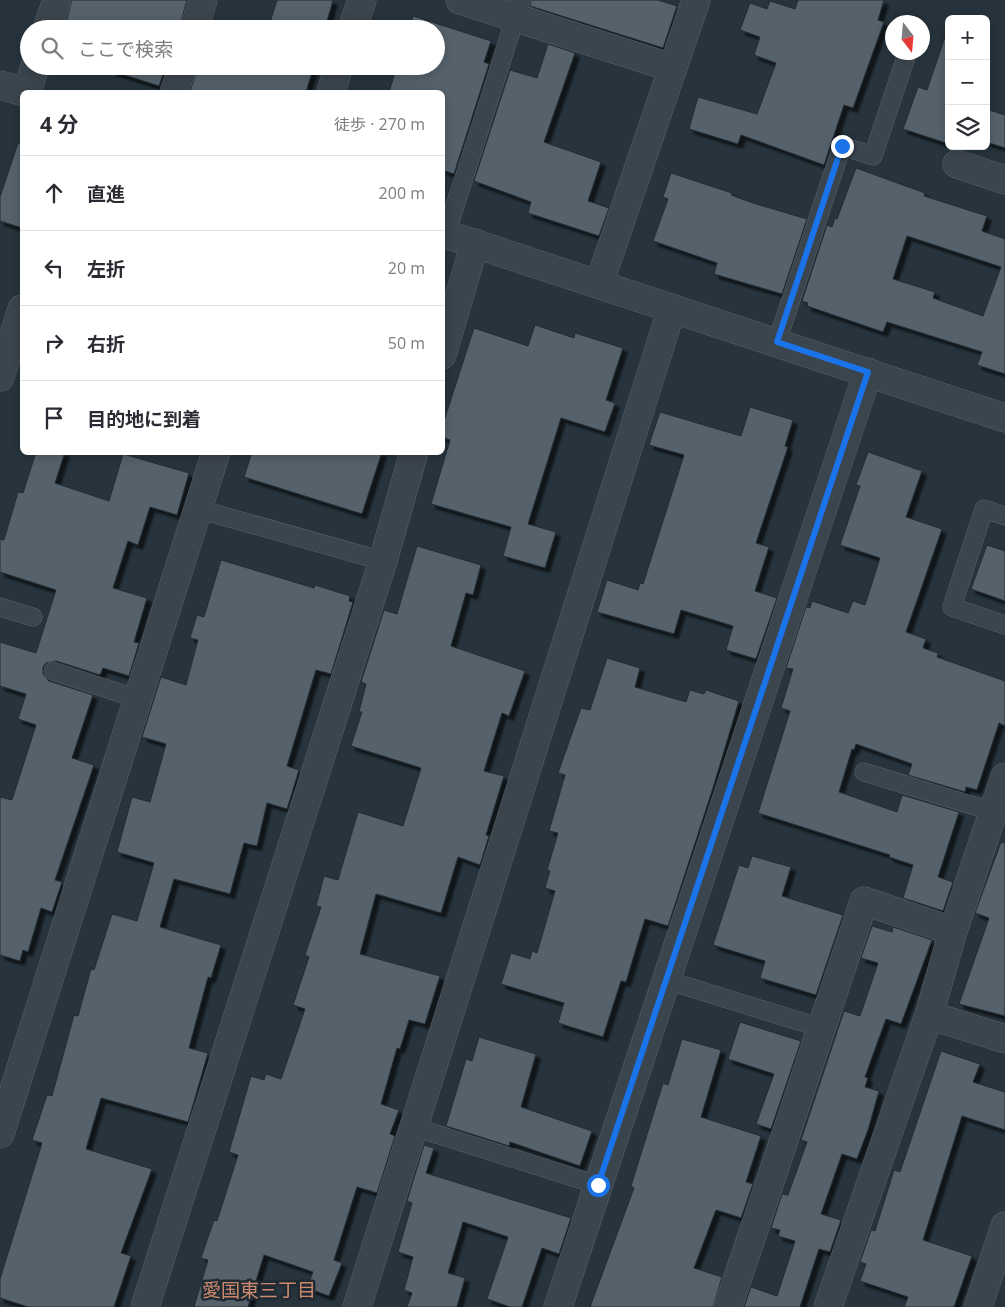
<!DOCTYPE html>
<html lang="ja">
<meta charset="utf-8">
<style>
body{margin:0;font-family:"Open Sans","Noto Sans JP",sans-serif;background:#f7f7f7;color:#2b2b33}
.controls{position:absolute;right:15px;top:15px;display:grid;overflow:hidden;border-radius:8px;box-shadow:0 2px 12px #0003}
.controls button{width:45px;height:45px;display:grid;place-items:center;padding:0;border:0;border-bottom:1px solid #e1e1e2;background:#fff;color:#2b2b33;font:25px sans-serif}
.compass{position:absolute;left:885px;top:15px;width:45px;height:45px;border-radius:50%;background:#fff;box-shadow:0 2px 12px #0003;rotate:164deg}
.stop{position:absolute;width:15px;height:15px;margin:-11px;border:4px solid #1a73e8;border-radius:50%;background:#fff}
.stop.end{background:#1a73e8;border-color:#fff;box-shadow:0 1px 5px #0008}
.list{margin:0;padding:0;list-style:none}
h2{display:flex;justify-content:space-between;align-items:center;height:65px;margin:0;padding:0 20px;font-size:21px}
h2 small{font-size:16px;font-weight:400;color:#7c7c81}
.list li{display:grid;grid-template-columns:32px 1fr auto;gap:15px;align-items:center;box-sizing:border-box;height:75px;padding:0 20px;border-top:1px solid #e1e1e2}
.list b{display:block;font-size:19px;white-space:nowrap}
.list em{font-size:16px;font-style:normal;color:#7c7c81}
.icon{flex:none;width:28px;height:28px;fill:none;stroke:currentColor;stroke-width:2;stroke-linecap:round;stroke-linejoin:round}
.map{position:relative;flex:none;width:1005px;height:1307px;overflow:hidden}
.search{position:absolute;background:#fff;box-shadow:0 2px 12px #0003;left:20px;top:20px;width:425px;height:55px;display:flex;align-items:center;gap:12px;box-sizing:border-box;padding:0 18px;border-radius:28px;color:#7c7c81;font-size:19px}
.panel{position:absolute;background:#fff;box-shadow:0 2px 12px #0003;left:20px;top:90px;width:425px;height:365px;border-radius:8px}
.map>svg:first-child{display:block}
</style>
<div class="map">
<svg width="1005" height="1307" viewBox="0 0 1005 1307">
<defs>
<filter id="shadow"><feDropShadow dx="4.5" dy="4.5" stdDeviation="1" flood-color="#0009"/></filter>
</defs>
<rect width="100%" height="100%" fill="#27343d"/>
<g fill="#55626c" stroke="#222c34" fill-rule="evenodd" filter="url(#shadow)">
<polygon points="72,0 187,0 179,29 64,29"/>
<polygon points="277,0 333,0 325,29 268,29"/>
<polygon points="531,0 658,0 677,6 663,48 530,6"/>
<polygon points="798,0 884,0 878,20 884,22 853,108 844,105 824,165 741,135 738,144 689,129 698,97 757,114 776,63 754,55 760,37 740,30 750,3 767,9 770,1 795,9"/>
<polygon points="413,16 491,41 484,62 489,64 454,174 442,170 442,92 389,92 397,66 436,66 436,29 409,29"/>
<polygon points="945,37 949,37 949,144 903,129 918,87 927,90"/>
<polygon points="548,44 575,53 544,142 601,162 588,201 609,208 599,236 528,213 531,202 474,181 510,70 537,78"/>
<polygon points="113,66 166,66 159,86 112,71"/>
<polygon points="198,66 314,66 306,92 190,92"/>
<polygon points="986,109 1005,115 1005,148 986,142"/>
<polygon points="18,143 22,143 22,228 0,221 0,197"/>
<path d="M 856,168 L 925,193 L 924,196 L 987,216 L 982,231 L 1005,239 L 1005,374 L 977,365 L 982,352 L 887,322 L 883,332 L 807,306 L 808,303 L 802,301 L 827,225 L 832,227 L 835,218 L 837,219 ZM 907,236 L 1001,267 L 983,316 L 933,298 L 935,292 L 893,279 Z"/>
<polygon points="671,173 732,193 731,195 753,203 807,219 782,294 714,274 717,263 653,241 668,199 663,197"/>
<polygon points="535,325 574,338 575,333 623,348 606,400 615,403 605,432 561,418 528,524 556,532 545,568 503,556 511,527 431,504 450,440 442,437 442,427 474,328 528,346"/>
<polygon points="750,407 793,420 785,446 788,447 756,543 769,547 755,591 777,598 756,659 726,650 733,626 681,610 674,634 597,612 607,580 638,590 640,583 643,584 684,455 649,445 660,412 741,436"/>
<polygon points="36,452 65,452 55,483 109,501 123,454 189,473 177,515 150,507 138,545 128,541 113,588 147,598 134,642 139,643 129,676 103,668 100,675 56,661 46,663 43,667 43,674 49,681 93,695 72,758 94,765 55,880 62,882 52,912 41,908 28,952 23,950 20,961 0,955 0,797 12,800 36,725 18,719 26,694 0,686 0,642 36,653 56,590 0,572 0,539 4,540 18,492 23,493"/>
<polygon points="252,452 382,452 362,514 244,477"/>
<polygon points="868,452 922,471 906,517 942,529 906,632 926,639 923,648 938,653 937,657 1005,681 1005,726 999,723 977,790 966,787 965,792 908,775 912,764 856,744 854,750 852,749 839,792 897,812 902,795 959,812 938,877 953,882 943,911 903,898 913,865 889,857 890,855 758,813 790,711 781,708 793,669 786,668 806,607 810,608 812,601 848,613 853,601 865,605 880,558 840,545 860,486 856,485"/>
<polygon points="987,545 1005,551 1005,601 971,589"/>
<polygon points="417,546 481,565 473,595 466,593 451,646 525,671 509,716 502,713 484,771 504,776 486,835 489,836 480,865 458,857 441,913 376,894 360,954 440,976 425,1024 409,1020 400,1049 397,1048 381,1104 399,1110 390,1134 395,1136 377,1193 357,1187 334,1260 342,1263 329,1296 307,1288 313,1272 264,1255 248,1307 194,1307 208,1260 201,1258 214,1220 217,1221 238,1155 229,1152 251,1076 264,1080 266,1074 281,1079 305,1009 293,1005 309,957 305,955 321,907 316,906 324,876 338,880 358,812 403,826 421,768 351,746 362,712 359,712 366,684 361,682 384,610 397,614"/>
<polygon points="221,560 314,588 315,585 350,596 349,601 353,602 331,674 316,670 287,766 299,770 287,809 267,803 257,846 244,843 230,894 174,879 160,927 221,945 211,978 208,977 189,1048 208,1053 188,1122 101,1098 86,1149 152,1169 121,1253 131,1256 114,1307 28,1307 0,1298 0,1279 42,1143 32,1140 47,1095 52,1096 74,1015 78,1016 91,969 94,970 112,914 137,921 154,863 117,852 132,797 150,802 166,744 142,737 161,677 186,685 198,640 190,638 197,615 204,617"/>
<polygon points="607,658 640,668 635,687 686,702 690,690 704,694 706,690 739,701 713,788 668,926 645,919 626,982 621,981 603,1037 558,1023 564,1003 501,984 511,953 530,959 532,951 537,953 555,891 545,888 550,871 547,870 558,833 549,831 565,775 558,773 581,708 590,710"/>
<polygon points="1001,842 1005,843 1005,1016 959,1004 989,918 975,913"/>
<polygon points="752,856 791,867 782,896 843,915 816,995 760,978 765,961 713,945 739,865 748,868"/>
<polygon points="872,926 892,932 893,927 932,940 901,1024 886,1019 865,1077 868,1078 865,1087 879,1091 868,1130 857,1159 842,1154 821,1214 841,1220 830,1252 819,1249 800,1307 744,1307 751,1287 777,1296 795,1241 778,1236 780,1230 771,1228 782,1194 788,1195 807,1142 801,1140 844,1011 860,1016 878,963 861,958"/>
<polygon points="740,1022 801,1041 771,1129 756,1124 774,1074 728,1059"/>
<polygon points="479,1037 536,1054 521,1107 592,1131 580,1166 510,1142 509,1146 446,1126 466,1059 472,1061"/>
<polygon points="682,1039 721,1050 701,1117 761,1136 746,1182 753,1184 741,1218 716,1210 694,1268 722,1277 713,1307 590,1307 634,1188 631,1186 663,1083 668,1085"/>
<polygon points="941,1051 980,1064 973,1082 1005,1092 1005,1130 962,1116 923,1240 972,1256 954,1307 904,1307 908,1297 860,1281 866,1264 860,1262 871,1230 875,1231 894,1170 900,1172"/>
<polygon points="424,1145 434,1148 426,1173 571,1218 559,1254 542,1248 522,1307 510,1307 487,1299 508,1237 463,1222 448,1273 465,1278 457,1307 407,1307 412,1293 404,1290 413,1257 398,1252 412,1203 407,1201"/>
</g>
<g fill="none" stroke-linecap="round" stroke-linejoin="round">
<defs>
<g id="lane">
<polyline points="446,234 521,0"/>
<polyline points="777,342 842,146 873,156 907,54"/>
<polyline points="198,509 383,561"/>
<polyline points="1005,516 984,509 952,607 1005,625"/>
<polyline points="0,607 33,617"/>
<polyline points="53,671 138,699"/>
<polyline points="864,772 994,812"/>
<polyline points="666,980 821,1028"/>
<polyline points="414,1127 598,1185"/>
</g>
<g id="street">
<polyline points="460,0 673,68"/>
<polyline points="47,29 57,0"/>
<polyline points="194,29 203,0"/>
<polyline points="352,29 362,0"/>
<polyline points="0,85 24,92"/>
<polyline points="27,92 35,66"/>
<polyline points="174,92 183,66"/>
<polyline points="331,92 339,66"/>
<polyline points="957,164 1005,180"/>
<polyline points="442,233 1005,418"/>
<polyline points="599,284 696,0"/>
<polyline points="442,355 475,243"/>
<polyline points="0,377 22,309"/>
<polyline points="929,1015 1005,1039"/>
<polyline points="0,1134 216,452"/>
<polyline points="145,1307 383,561 414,452"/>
<polyline points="357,1307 672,308"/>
<polyline points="558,1307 868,372"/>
<polyline points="728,1307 864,901 953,931"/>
<polyline points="828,1307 929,1015 953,931 1005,777"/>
<polyline points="978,1307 1005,1226"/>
</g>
</defs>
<use href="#lane" stroke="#59636b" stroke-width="19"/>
<use href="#street" stroke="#59636b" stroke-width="29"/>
<use href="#lane" stroke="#3b454d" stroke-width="18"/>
<use href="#street" stroke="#3b454d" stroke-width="28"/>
</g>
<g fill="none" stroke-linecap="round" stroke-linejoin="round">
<polyline stroke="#1a73e8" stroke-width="6" points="598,1185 868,372 777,342 842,146"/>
</g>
<g text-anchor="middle" stroke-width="5" stroke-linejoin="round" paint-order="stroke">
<g font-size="19" fill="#cb8a6f" stroke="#202a32">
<text x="259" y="1297">愛国東三丁目</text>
</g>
</g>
</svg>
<div class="controls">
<button>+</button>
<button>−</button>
<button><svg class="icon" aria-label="layers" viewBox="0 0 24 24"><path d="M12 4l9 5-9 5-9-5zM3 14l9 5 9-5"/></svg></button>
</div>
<svg class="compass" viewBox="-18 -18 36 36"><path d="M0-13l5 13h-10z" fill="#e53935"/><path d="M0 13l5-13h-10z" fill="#7c7c81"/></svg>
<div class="stop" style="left:598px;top:1185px"></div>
<div class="stop end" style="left:842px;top:146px"></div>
<div class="search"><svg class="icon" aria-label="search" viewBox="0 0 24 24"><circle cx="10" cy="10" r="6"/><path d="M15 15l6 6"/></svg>ここで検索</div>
<section class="panel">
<h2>4 分<small>徒歩 · 270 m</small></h2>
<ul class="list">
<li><svg class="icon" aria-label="ahead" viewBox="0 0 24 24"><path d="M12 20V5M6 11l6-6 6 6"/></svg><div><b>直進</b></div><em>200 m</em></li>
<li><svg class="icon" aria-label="left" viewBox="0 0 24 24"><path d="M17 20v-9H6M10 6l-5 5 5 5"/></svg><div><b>左折</b></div><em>20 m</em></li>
<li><svg class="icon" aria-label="right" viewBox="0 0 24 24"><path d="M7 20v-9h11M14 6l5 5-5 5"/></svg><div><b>右折</b></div><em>50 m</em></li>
<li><svg class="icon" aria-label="arrive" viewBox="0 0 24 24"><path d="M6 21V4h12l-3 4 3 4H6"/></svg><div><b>目的地に到着</b></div></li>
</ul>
</section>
</div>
